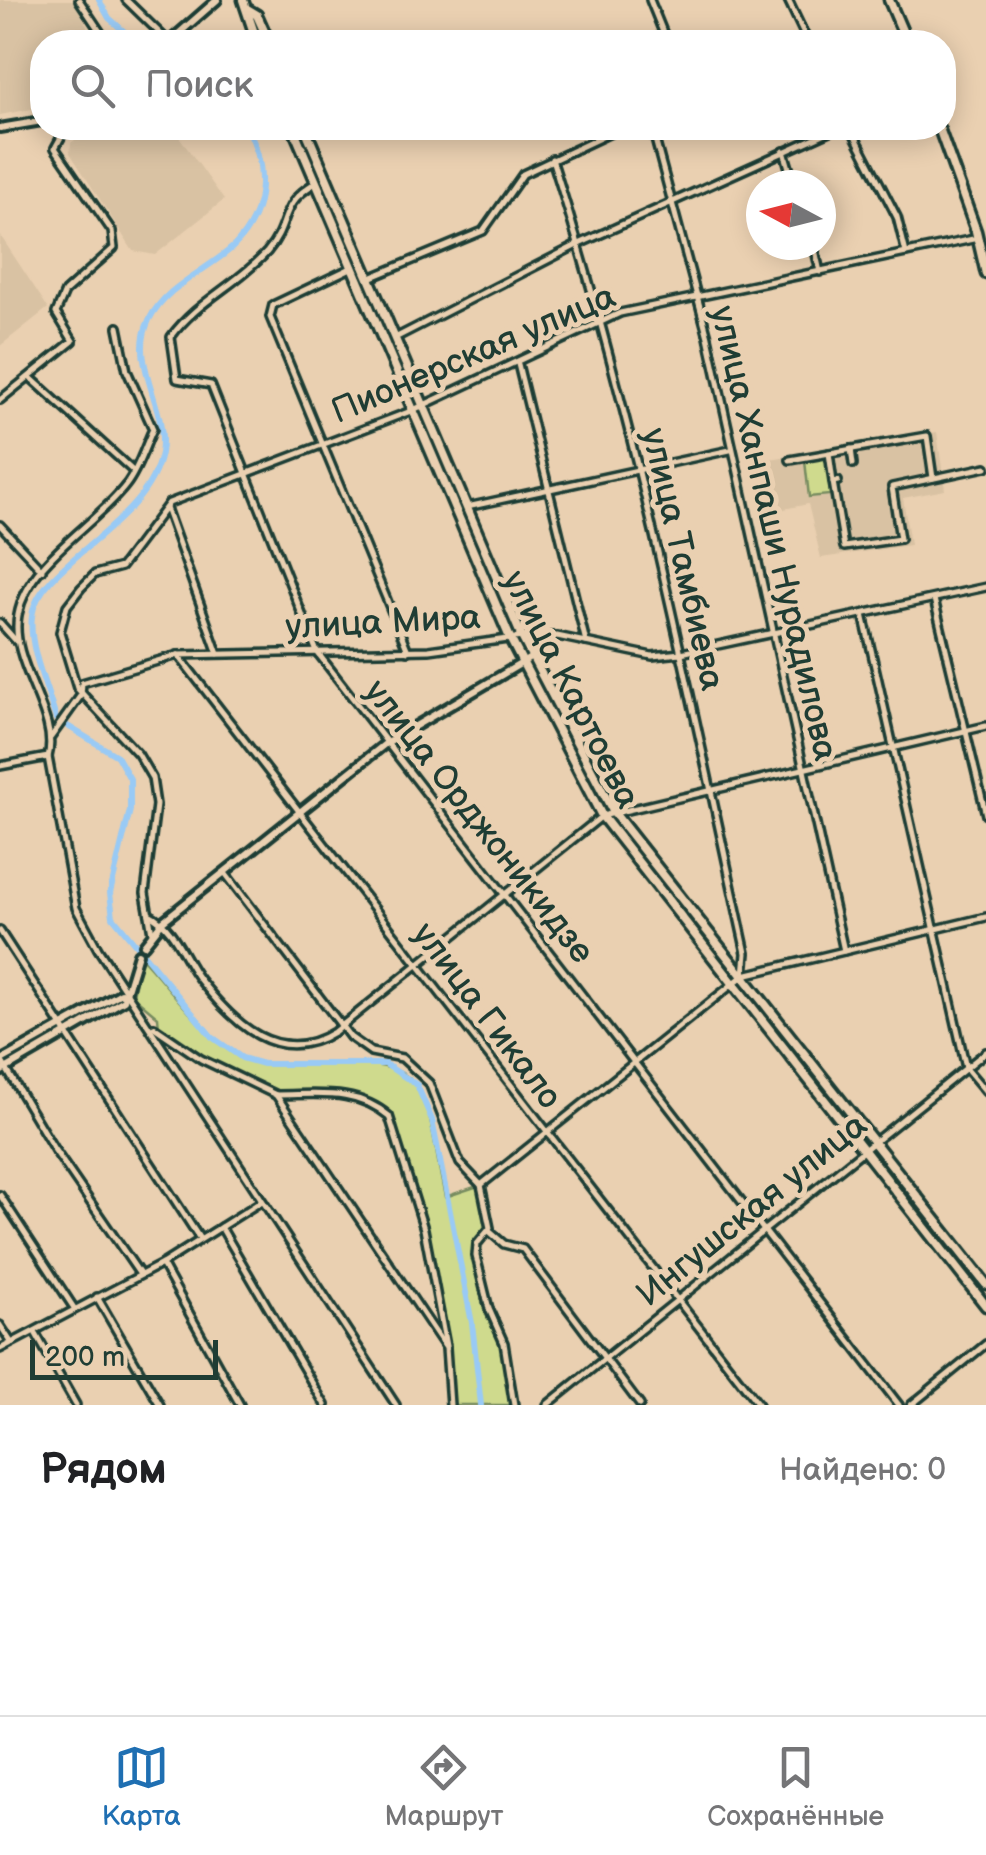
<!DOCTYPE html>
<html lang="ru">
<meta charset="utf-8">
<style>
body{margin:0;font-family:"Balsamiq Sans",sans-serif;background:#f6f6f6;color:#202124}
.compass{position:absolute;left:746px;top:170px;width:90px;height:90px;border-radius:50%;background:#fff;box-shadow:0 5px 25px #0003;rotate:277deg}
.scale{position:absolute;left:30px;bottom:25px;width:188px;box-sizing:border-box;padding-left:10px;border:5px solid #1f3d34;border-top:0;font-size:28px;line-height:35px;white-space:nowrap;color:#1f3d34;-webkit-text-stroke:8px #ead0b1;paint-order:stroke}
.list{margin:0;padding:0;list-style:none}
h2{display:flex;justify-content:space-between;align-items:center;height:130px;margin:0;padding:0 40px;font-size:42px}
h2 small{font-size:32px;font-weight:400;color:#757577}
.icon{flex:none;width:55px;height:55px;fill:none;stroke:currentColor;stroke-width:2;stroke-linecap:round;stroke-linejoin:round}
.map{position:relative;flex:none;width:986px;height:1405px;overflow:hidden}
.search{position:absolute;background:#fff;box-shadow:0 5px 25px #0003;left:30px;right:30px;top:30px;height:110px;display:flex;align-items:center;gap:25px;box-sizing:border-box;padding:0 35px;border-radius:40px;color:#757577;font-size:38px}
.sheet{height:310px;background:#fff}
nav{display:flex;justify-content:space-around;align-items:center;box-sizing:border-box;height:140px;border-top:2px solid #e0e0e0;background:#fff;font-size:28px;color:#757577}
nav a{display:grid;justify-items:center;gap:5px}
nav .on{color:#1f6fb2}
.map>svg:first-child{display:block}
</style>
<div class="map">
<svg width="986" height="1405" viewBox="0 0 986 1405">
<rect width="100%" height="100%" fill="#ead0b1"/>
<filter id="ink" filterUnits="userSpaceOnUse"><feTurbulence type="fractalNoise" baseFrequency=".01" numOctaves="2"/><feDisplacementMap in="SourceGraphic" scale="20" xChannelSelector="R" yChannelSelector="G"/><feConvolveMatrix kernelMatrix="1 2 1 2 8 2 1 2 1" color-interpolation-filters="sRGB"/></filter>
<g filter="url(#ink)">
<g fill="#d9c2a3">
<polygon points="0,0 74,0 93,38 87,42 42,42 42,107 0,115"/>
<polygon points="90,128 173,128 224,200 155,255 133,251 70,153 71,143"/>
<polygon points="0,235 48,308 0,346"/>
<polygon points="937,432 945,490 903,498 910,545 821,558 808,504 779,510 770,459"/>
</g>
<g fill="#cfda8d" stroke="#778c60" stroke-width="2.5">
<polygon points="826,458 830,495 809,497 805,461"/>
<path d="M 140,956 C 168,985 208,1042 242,1058 C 262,1068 289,1066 310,1065 C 441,1056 421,1088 445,1197 L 481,1185 L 490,1228 L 476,1249 C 488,1302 505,1351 514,1405 L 450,1405 C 443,1305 419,1211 389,1115 C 352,1085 318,1105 276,1095 C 238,1086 190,1051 159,1028 L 158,1017 L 133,996 Z"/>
</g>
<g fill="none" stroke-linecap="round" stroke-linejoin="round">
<g stroke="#99caf5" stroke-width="6">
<polyline points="99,0 109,18 136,42"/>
<path d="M 247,128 C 268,166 267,213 234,246 C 206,272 167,284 149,320 C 128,364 169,407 161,453 C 148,525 38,563 32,616 C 28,648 48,689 56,719 L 117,756 L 130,779 L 130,810 L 110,893 L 113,917 L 212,1037 L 242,1058 L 263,1064 L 385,1064 L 417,1085 L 432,1120 L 472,1323 L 481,1405"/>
</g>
<defs>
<g id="minor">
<polyline points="79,0 107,42"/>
<polyline points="126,0 169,42"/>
<polyline points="650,0 667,42"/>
<polyline points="788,0 808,42"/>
<polyline points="652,128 708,337 844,951"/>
<polyline points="851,128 897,217 906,253"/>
<polyline points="784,151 794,185"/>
<path d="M 552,159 C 635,419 688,687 746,953 L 744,975"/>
<path d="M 315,183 C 277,206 292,223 267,252 C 238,284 196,302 171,337 L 177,379 L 211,385 L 317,652 L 899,1405"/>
<polyline points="814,245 820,272"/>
<polyline points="351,268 273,305 270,317 408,651"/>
<polyline points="370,278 483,231 523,174 621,128"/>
<path d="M 118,327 L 127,371 L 153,429 C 145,446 138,470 126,485 C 94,527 28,560 18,615 C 9,663 60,715 48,757 L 76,908 L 98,949 L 396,1405"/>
<polyline points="395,338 579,244 837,128"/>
<polyline points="518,364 586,642"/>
<polyline points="32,379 133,471"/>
<polyline points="0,400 73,341 56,313 65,292 114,248 112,231 55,148 66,128"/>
<polyline points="851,449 853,464"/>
<polyline points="829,453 833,482 838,481"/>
<polyline points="790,460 927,436 933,478"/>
<polyline points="833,482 844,547 900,539 892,487 986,467"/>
<polyline points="467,507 730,450"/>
<polyline points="166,508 218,654"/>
<polyline points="0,525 42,570"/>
<polyline points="934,599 986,815"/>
<polyline points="863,614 966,1068 986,1092"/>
<polyline points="0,623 16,641"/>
<polyline points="178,655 759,1405"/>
<polyline points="51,737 81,695 82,683 178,655 429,650 522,637 557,636 652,656 681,653 986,587"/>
<polyline points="0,766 48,757"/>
<polyline points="225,873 350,1037 371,1052 402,1058 429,1083 460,1163 481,1185 490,1228 477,1244 476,1256 489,1309 504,1343 514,1405"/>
<path d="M 149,914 C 175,927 183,958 200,980 C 234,1024 278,1067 334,1032 L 602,816 L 986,726"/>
<polyline points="0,931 200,1239"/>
<polyline points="152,933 145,893 156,805 152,778 138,754 77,688 60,632 67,606 81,588 95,574 121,567 169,503 411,411 620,313 978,238"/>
<polyline points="154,1027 201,1059 276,1095 446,1348 450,1405"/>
<polyline points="1,1060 54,1149 139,1273"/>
<path d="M 276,1095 C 317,1095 356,1088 389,1116 L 424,1229 L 446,1346"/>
<polyline points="481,1185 744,975 986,917"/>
<polyline points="0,1195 74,1308"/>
<polyline points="221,1227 325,1405"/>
<polyline points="489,1231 504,1244 523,1249 640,1405"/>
<polyline points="162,1264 240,1405"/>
<polyline points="97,1297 160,1405"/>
<polyline points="0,1325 11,1342"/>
<polyline points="36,1334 76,1405"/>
<polyline points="0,1349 162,1264 262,1201"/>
<polyline points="547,1405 986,1052"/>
<polyline points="911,1405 986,1344"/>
</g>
<g id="tertiary">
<polyline points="169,42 217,0"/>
<polyline points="0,128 42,121"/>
<polyline points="144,945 163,921 385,744 532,657"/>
<polyline points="0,1061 121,993 124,996"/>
<polyline points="0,1072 124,1000 138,954"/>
</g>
<g id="secondary">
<polyline points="243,0 257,42"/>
<polyline points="889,0 907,42"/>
<polyline points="247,9 257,15 269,42"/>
<polyline points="293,128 510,638 602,816 986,1306"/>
<polyline points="305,128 522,637 614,813 986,1284"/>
<polyline points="939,128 976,231 986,274"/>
</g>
</defs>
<use href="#minor" stroke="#1f3d34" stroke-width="12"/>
<use href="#tertiary" stroke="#1f3d34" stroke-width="14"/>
<use href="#secondary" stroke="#1f3d34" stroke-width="15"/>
<use href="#minor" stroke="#ead0b1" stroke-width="5"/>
<use href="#tertiary" stroke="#ead0b1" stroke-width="6"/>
<use href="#secondary" stroke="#ead0b1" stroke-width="8"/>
</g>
</g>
<g text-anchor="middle" stroke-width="10" stroke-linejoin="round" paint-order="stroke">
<g font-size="35" fill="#1f3d34" stroke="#ead0b1">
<text transform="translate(473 353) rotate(-23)" y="12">Пионерская улица</text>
<text transform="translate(775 533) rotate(77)" y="12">улица Ханпаши Нурадилова</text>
<text transform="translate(684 559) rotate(77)" y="12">улица Тамбиева</text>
<text transform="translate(383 621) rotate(-3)" y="12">улица Мира</text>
<text transform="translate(572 689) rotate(63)" y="12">улица Картоева</text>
<text transform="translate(480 821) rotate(52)" y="12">улица Орджоникидзе</text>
<text transform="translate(488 1015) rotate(53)" y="12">улица Гикало</text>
<text transform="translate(751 1209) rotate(-39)" y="12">Ингушская улица</text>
</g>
</g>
</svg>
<svg class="compass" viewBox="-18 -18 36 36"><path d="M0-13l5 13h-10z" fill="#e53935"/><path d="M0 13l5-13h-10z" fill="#757577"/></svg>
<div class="scale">200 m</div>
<div class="search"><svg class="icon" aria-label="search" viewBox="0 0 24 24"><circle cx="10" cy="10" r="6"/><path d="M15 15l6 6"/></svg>Поиск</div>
</div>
<section class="sheet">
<h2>Рядом<small>Найдено: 0</small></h2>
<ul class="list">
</ul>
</section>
<nav>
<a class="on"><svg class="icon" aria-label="map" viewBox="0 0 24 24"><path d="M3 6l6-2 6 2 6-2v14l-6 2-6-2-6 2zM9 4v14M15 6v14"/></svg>Карта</a>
<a><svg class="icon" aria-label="directions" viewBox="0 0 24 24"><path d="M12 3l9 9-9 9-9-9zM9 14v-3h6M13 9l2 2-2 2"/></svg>Маршрут</a>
<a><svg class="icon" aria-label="saved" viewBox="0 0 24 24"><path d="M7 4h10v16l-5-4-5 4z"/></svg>Сохранённые</a>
</nav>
